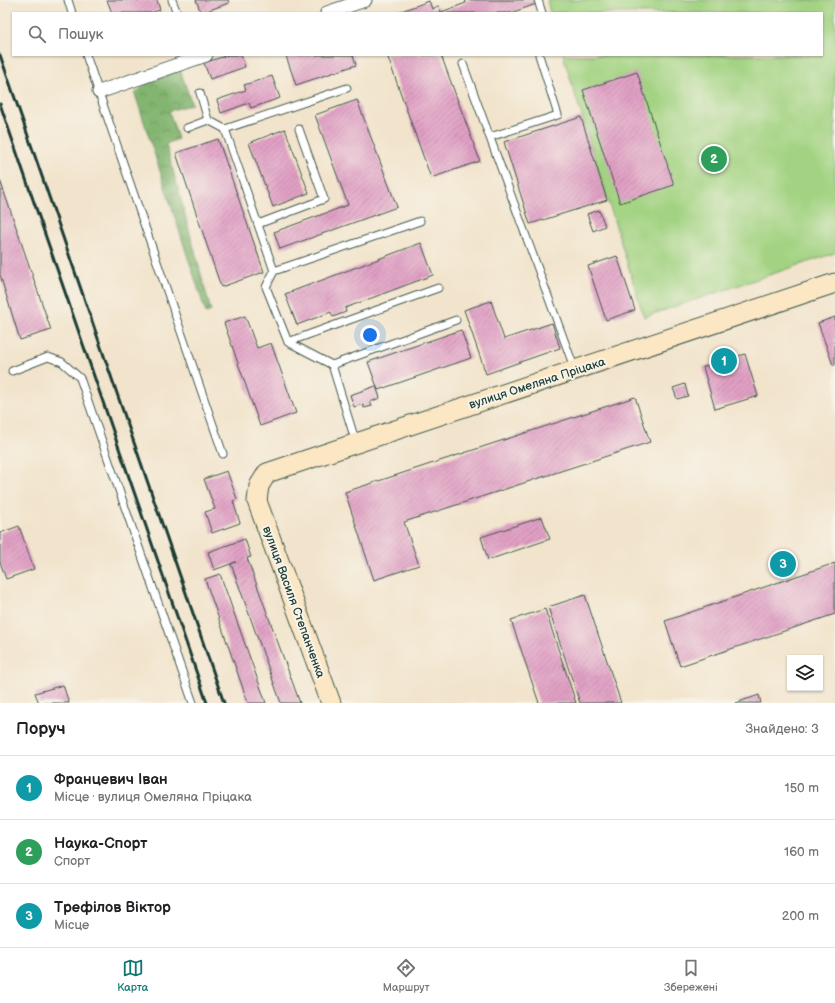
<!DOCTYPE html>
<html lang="uk">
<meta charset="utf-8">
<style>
body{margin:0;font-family:"Balsamiq Sans",sans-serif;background:#f6f6f6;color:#202124}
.controls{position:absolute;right:12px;bottom:12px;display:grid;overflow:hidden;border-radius:0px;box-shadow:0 1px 3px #0004}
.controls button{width:36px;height:36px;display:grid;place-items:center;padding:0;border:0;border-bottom:1px solid #e0e0e0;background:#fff;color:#202124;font:20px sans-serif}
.you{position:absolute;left:370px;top:335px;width:14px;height:14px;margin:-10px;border:3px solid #fff;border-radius:50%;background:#1a73e8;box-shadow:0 0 0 6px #1a73e833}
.badge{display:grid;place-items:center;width:26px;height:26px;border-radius:50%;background:#0f766e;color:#fff;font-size:13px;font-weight:700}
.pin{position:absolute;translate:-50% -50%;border:2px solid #fff;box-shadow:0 1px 4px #0006}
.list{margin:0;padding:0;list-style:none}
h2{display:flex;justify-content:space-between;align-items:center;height:52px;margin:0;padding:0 16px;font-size:17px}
h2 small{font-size:13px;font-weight:400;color:#757577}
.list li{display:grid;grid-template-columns:26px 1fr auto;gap:12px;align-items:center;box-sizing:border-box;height:64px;padding:0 16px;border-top:1px solid #e0e0e0}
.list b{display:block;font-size:15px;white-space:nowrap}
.list p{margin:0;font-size:13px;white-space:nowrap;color:#757577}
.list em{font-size:13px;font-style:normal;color:#757577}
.icon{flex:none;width:22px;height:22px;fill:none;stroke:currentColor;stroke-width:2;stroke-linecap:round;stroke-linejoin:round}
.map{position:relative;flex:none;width:835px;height:703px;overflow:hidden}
.search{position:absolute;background:#fff;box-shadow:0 1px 3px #0004;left:12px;right:12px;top:12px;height:44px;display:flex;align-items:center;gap:10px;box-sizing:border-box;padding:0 14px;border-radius:0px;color:#757577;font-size:15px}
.sheet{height:244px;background:#fff}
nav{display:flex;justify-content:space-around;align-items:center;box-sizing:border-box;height:56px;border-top:1px solid #e0e0e0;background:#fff;font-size:11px;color:#757577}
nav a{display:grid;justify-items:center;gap:2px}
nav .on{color:#0f766e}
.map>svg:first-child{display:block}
</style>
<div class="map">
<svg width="835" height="703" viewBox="0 0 835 703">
<defs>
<pattern id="forest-crowns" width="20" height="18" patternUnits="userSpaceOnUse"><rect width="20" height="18" fill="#82b570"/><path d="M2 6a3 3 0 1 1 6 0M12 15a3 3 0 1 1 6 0" fill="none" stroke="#6a945d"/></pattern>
<pattern id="building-hatch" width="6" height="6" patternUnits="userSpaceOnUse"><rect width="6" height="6" fill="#e1a0c5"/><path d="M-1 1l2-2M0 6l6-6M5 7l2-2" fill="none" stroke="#b684a1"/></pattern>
</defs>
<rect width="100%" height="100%" fill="#f7f3e8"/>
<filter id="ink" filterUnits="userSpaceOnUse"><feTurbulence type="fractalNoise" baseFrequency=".025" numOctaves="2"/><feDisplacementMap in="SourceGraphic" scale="8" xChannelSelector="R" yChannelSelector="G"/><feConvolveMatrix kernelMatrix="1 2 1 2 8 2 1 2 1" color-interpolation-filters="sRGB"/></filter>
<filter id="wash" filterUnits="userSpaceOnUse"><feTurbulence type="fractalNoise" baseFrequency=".012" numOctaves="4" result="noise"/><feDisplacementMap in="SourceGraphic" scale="16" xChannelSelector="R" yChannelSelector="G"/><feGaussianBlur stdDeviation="0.9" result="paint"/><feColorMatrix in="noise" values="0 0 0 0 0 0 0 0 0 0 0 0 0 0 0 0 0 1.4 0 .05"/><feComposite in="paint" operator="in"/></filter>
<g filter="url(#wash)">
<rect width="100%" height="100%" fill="#f2e4cc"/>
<polygon fill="url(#forest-crowns)" stroke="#507952" points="180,70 192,104 169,111 178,139 166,144 211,311 206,313 135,94 149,80"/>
<polygon fill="#a3d382" stroke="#61885b" points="547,0 835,0 835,253 644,317 563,55 822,55 822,13 550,13"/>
<g id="blocks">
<g fill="url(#building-hatch)">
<polygon points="107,0 157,0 160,10 150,13 112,13"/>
<polygon points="196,0 228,0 229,3 201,13"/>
<polygon points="465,0 534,0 536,4 511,13 396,13 429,1 432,9 439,6 441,12 466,3"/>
<polygon points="228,55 241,55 245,67 210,79 204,63"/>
<polygon points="289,55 353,55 356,65 296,85 286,56"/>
<polygon points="387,55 441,55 480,161 431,178"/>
<polygon points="637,72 674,185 620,203 583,90"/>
<polygon points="272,76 280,98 251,108 249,103 221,113 217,100 246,90 244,85"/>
<polygon points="357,100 397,207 280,249 274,232 348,205 315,115"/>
<polygon points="581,117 607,200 530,224 504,142"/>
<polygon points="285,129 309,193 273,207 249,143"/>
<polygon points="218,139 264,272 221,287 176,153"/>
<polygon points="0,180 51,330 20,340 0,275"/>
<polygon points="599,210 605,226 593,231 587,214"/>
<polygon points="421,243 433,275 345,308 346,312 333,317 331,312 297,325 285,294"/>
<polygon points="617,256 635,310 606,320 588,266"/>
<polygon points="491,301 504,339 552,323 560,348 486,374 464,310"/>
<polygon points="245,316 257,348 271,343 296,413 260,426 224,323"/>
<polygon points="835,317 835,365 833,365 818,323"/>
<polygon points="461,330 471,358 378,390 368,362"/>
<polygon points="745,354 758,396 715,409 703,367"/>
<polygon points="685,384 688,396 677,399 673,388"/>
<polygon points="376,386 380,398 370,402 372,406 364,408 363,404 354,407 350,395"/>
<polygon points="635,397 650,442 404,522 419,565 374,580 345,492"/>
<polygon points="227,471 237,499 233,501 240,523 212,533 205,512 215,509 204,479"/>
<polygon points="542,517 550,539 488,560 481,537"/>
<polygon points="19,526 34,569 6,579 0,562 0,533"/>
<polygon points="245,539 251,557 247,558 300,703 281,703 231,564 236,562 214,570 208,552"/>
<polygon points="835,563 835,614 680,666 665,621"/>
<polygon points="220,574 266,703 248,703 205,579"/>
<polygon points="585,595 621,703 580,703 548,607"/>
<polygon points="545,609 576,703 539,703 511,620"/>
<polygon points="63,685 69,703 39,703 35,693"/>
<polygon points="759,695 761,703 736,703"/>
</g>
</g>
</g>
<g filter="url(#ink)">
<use href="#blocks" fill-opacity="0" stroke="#3f564b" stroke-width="1"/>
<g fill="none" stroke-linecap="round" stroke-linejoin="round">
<defs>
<g id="lane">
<polyline points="68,0 72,13"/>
<polyline points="172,0 177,13"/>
<polyline points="538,0 542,13"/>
<polyline points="86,55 223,454"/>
<polyline points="463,64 575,370"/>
<polyline points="200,93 208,120 225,129 347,88"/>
<polyline points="187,128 208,120"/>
<polyline points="225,129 274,271 420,221"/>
<polyline points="490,137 558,115 539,55"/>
<polyline points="258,224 324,199 299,129"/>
<polyline points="274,271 266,287 288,342 332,365 356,443"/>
<polyline points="288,342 438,288"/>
<polyline points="332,365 456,320"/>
<polyline points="12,371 48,357 62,362 80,378 193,703"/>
</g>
<g id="street">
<polyline points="327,13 365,0"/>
<polyline points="99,92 206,55"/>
</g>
<polyline id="secondary" points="331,703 257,501 259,486 267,473 835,283"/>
</defs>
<use href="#lane" stroke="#3f564b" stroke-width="9"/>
<use href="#street" stroke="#3f564b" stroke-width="15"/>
<use href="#secondary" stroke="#3f564b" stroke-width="21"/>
<use href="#lane" stroke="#fff" stroke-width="7"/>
<use href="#street" stroke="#fff" stroke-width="13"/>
<use href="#secondary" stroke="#fbe7c3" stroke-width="19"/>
<g stroke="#1f3d34" stroke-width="3">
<polyline points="0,55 224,703"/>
<polyline points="0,104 207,703"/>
</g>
</g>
</g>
<g text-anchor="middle" stroke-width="4" stroke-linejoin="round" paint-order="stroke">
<g font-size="12" fill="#1f3d34" stroke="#f7f3e8">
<text transform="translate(537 383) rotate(-18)" y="4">вулиця Омеляна Пріцака</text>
<text transform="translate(294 602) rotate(70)" y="4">вулиця Василя Степанченка</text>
</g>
</g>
</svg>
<div class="controls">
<button><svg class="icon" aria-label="layers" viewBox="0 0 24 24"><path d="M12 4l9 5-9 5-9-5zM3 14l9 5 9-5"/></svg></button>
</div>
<div class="you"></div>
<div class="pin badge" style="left:724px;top:361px;background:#0f9aa8">1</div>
<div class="pin badge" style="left:714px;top:159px;background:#2e9e5b">2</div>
<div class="pin badge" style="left:783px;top:564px;background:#0f9aa8">3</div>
<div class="search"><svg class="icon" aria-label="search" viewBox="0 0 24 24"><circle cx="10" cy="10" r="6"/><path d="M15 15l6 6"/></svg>Пошук</div>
</div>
<section class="sheet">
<h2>Поруч<small>Знайдено: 3</small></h2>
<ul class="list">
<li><span class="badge" style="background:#0f9aa8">1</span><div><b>Францевич Іван</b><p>Місце · вулиця Омеляна Пріцака</p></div><em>150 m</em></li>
<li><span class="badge" style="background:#2e9e5b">2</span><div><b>Наука-Спорт</b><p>Спорт</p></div><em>160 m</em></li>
<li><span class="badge" style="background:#0f9aa8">3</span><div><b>Трефілов Віктор</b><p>Місце</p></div><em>200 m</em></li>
</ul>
</section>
<nav>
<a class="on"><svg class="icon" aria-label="map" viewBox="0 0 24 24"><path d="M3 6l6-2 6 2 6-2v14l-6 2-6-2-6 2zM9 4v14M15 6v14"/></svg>Карта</a>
<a><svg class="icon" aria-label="directions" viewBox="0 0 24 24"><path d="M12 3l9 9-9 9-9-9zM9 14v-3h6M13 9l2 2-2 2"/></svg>Маршрут</a>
<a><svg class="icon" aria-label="saved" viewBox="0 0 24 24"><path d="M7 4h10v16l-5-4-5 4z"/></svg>Збережені</a>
</nav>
